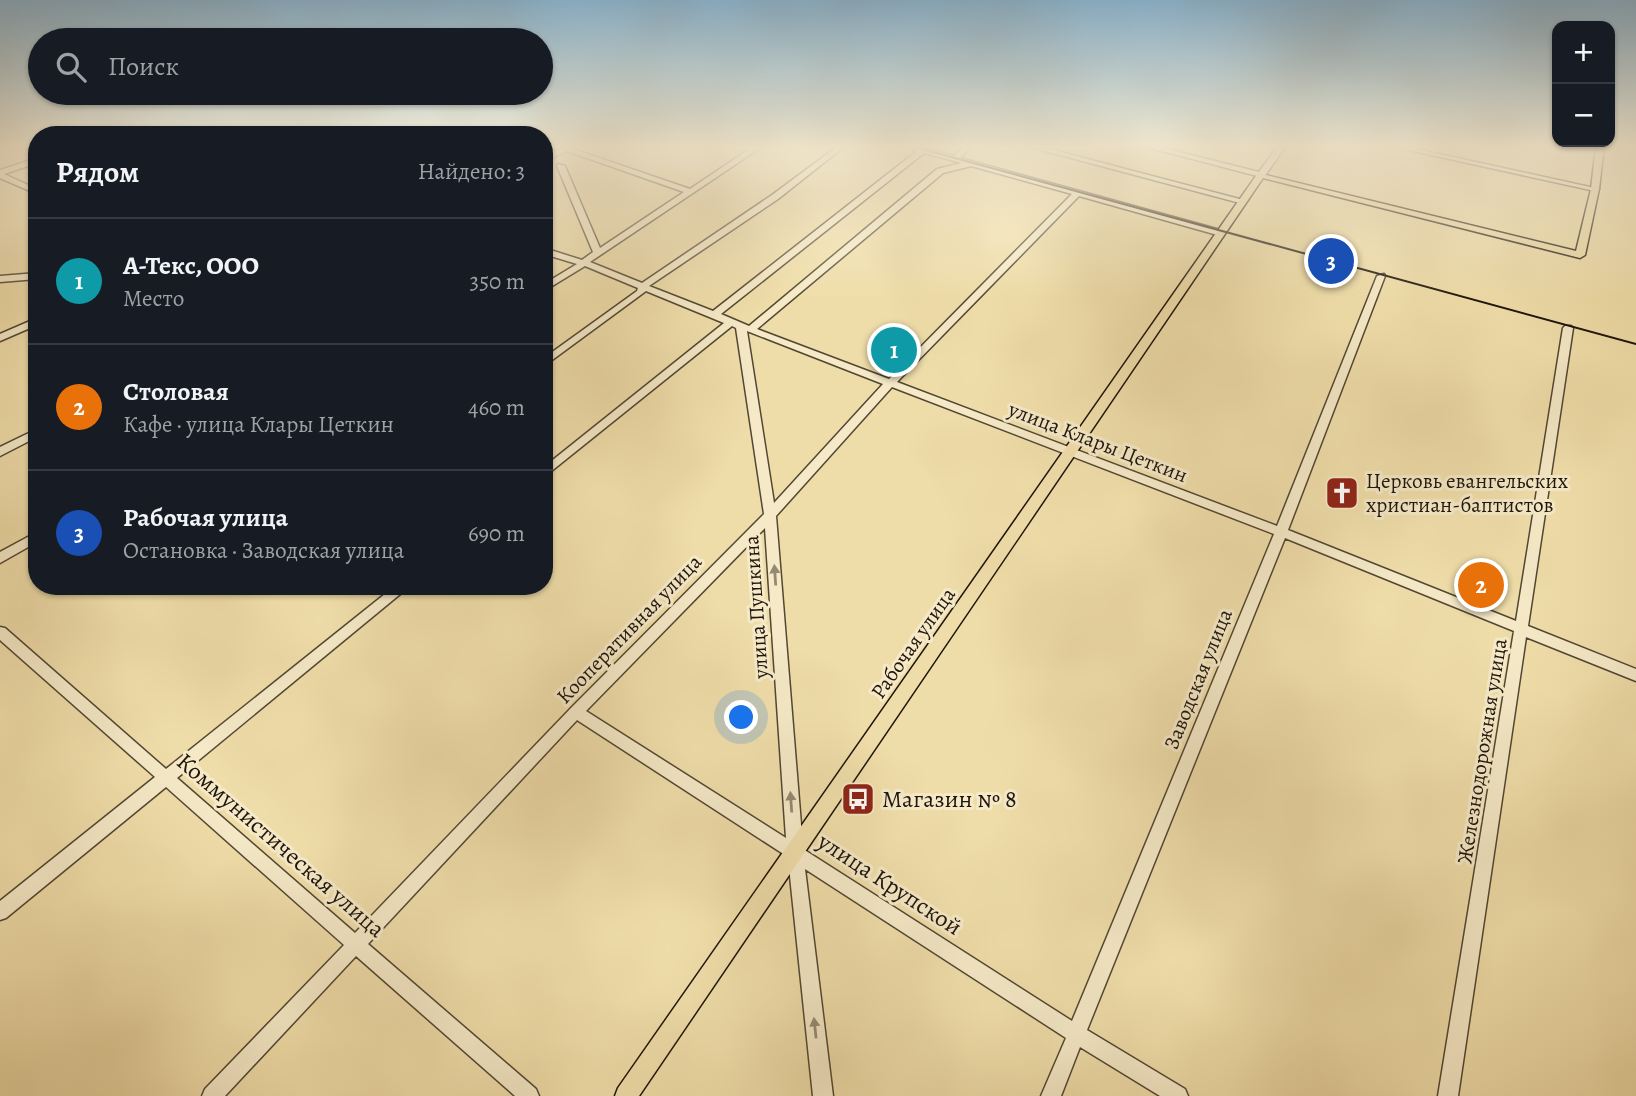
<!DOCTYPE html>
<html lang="ru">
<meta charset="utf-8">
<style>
body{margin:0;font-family:Alegreya,serif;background:#20242c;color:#f1f3f6}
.controls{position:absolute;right:21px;top:21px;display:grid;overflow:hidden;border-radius:14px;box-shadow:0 2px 5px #0004}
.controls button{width:63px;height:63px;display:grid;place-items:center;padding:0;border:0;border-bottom:2px solid #363941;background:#171b24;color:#f1f3f6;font:35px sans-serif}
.you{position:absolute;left:742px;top:718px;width:24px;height:24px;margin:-18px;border:5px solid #fff;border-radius:50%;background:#1a73e8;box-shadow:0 0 0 10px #1a73e833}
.badge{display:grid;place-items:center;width:46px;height:46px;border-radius:50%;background:#2563eb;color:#fff;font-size:23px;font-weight:700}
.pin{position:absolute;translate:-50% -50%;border:4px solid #fff;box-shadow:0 2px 7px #0006}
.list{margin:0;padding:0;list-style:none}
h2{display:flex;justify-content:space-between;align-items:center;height:91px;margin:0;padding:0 28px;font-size:30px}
h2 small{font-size:23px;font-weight:400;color:#9ea1a6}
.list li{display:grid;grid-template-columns:46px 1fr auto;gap:21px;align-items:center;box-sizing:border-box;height:126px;padding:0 28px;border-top:2px solid #363941}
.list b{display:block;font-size:26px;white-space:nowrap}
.list p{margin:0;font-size:23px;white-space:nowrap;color:#9ea1a6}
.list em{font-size:23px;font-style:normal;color:#9ea1a6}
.icon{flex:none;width:38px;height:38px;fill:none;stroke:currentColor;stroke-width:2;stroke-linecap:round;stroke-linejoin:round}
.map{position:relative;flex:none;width:1636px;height:1096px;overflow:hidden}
.search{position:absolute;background:#171b24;box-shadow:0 2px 5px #0004;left:28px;top:28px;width:525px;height:77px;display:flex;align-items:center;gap:18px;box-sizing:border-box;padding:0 24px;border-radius:38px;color:#9ea1a6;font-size:26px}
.panel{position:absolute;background:#171b24;box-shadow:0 2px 5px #0004;left:28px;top:126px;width:525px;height:469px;border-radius:28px}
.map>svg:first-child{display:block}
</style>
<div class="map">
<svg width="1636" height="1096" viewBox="0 0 1636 1096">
<rect width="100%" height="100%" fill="#efdda9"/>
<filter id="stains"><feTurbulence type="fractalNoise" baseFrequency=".00286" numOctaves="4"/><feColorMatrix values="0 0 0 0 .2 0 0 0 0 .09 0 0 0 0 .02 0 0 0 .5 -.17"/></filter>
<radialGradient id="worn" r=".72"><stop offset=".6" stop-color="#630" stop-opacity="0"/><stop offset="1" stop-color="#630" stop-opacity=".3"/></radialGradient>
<polygon fill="#d48875" stroke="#1e150c" stroke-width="2" points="889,341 908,348 898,358 879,351"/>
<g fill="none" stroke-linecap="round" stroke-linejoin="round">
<defs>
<g id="minor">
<path d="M 567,146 L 575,146 L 573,149 L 690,189 L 754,146 L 763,146 L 590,262 L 642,283 L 772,195 L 838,146 L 845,146 L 778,199 L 649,286 L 713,311 L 917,151 L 905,146 L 915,146 L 954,156 L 965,146 L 972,146 L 960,158 L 1224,231 L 1225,233 L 1221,236 L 1079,196 L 897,382 L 1277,526 L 1377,276 L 1384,274 L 1385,276 L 1288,530 L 1516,621 L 1563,328 L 1565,326 L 1571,326 L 1573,328 L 1528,626 L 1636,669 L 1636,681 L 1526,637 L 1458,1096 L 1438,1096 L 1514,631 L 1285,538 L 1087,1030 L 1185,1089 L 1188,1096 L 1160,1096 L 1080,1047 L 1061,1096 L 1041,1096 L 1066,1038 L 805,869 L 833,1096 L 813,1096 L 788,857 L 577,720 L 368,944 L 536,1089 L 539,1096 L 515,1096 L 356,956 L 225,1096 L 202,1096 L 205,1089 L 344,945 L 166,787 L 6,918 L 0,920 L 0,901 L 155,777 L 0,640 L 0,627 L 5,628 L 166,769 L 395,586 L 410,586 L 177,778 L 355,933 L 571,708 L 764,514 L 736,328 L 732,326 L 544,477 L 544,467 L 724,323 L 646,291 L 544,366 L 544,358 L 637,291 L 638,288 L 585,266 L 544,291 L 544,284 L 577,264 L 544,254 L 544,248 L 582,260 L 593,252 L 557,166 L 558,164 L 565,166 L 600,248 L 684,192 L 567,151 L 544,162 L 544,157 ZM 924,153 L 962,163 L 937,169 L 749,326 L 721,314 ZM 971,166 L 1072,194 L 889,379 L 757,329 L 943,173 ZM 747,331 L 883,384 L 774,503 ZM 892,387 L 1274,534 L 1072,1021 L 803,849 L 776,516 ZM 765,528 L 786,838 L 586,711 Z"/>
<polygon points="1026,146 1038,146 1247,201 1240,203"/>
<polygon points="1143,146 1155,146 1259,172 1278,146 1286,146 1264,177 1261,177"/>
<polygon points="1390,146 1403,146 1599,189 1595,191"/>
<polygon points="37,158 37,163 4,174 37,189 37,194 0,178 0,170"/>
<polygon points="37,273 37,279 0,282 0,276"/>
<polygon points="37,318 37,325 0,341 0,334"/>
<polygon points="37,429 37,437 0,456 0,447"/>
<polygon points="37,532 37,542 0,563 0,552"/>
</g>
<polygon id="major" points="1596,146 1604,146 1599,189 1585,255 1580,258 1263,178 639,1096 615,1096 618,1088 1258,173 1576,251 1591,189"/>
</defs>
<use href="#minor" stroke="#524733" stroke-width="3"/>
<use href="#major" stroke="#1e150c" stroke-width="3"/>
<use href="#minor" fill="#f5e9c7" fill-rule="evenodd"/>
<use href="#major" fill="#efdda9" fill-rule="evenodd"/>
<polyline stroke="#1e150c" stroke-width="2" points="911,146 1636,344"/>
</g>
<defs><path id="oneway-solid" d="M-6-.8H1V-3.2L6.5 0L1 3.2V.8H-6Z" transform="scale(1.75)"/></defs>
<g fill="#948a73">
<use href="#oneway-solid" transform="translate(775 575) rotate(-94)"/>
<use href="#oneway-solid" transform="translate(791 802) rotate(-94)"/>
<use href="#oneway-solid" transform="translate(815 1028) rotate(-96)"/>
</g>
<linearGradient id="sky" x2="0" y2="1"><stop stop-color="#8ab6d3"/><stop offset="0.49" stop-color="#f8f0d8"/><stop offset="1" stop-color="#f8f0d8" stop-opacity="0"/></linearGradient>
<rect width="1636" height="299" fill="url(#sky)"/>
<defs>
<symbol id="church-square" viewBox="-11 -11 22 22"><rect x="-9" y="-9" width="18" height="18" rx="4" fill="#8f2418" stroke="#f5e9c7"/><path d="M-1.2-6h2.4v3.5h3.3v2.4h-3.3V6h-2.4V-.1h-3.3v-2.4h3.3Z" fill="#fff"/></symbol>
<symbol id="bus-square" viewBox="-11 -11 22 22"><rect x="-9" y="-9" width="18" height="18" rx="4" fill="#8f2418" stroke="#f5e9c7"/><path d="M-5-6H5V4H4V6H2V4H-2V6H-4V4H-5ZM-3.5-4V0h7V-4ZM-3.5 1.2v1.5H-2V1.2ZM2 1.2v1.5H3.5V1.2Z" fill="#fff"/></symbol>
</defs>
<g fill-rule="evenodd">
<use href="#church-square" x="1323" y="474" width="38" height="38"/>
<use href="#bus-square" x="839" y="780" width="38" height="38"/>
</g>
<g text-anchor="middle" stroke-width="6" stroke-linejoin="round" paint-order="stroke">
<g font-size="21" fill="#1e150c" stroke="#f5e9c7">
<text transform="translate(1098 442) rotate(21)" y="7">улица Клары Цеткин</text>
<text transform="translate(756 607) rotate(-94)" y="7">улица Пушкина</text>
<text transform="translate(629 629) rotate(-46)" y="7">Кооперативная улица</text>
<text transform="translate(913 643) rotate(-55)" y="7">Рабочая улица</text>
<text transform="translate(1198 679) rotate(-68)" y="7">Заводская улица</text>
<text transform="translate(1482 751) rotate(-81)" y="7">Железнодорожная улица</text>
</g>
<g font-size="21" fill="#1e150c" stroke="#f5e9c7" text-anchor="start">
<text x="1366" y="488">Церковь евангельских<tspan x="1366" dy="24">христиан-баптистов</tspan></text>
</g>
<g font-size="24" fill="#1e150c" stroke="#f5e9c7" text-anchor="start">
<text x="882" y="807">Магазин № 8</text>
</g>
<g font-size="24" fill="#1e150c" stroke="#f5e9c7">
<text transform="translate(281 845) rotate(41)" y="8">Коммунистическая улица</text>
<text transform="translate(890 884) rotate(33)" y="8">улица Крупской</text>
</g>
</g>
<rect width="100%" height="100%" filter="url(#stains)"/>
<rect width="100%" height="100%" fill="url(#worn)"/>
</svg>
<div class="controls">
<button>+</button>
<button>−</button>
</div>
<div class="you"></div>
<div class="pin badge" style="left:894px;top:350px;background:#0f9aa8">1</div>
<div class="pin badge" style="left:1481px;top:585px;background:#e8710a">2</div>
<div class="pin badge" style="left:1331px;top:261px;background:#1a4fb4">3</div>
<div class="search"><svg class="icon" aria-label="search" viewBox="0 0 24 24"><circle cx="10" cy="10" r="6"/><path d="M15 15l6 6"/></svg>Поиск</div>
<section class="panel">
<h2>Рядом<small>Найдено: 3</small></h2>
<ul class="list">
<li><span class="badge" style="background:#0f9aa8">1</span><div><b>А-Текс, ООО</b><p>Место</p></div><em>350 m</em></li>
<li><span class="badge" style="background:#e8710a">2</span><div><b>Столовая</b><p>Кафе · улица Клары Цеткин</p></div><em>460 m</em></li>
<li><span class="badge" style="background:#1a4fb4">3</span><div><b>Рабочая улица</b><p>Остановка · Заводская улица</p></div><em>690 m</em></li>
</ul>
</section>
</div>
